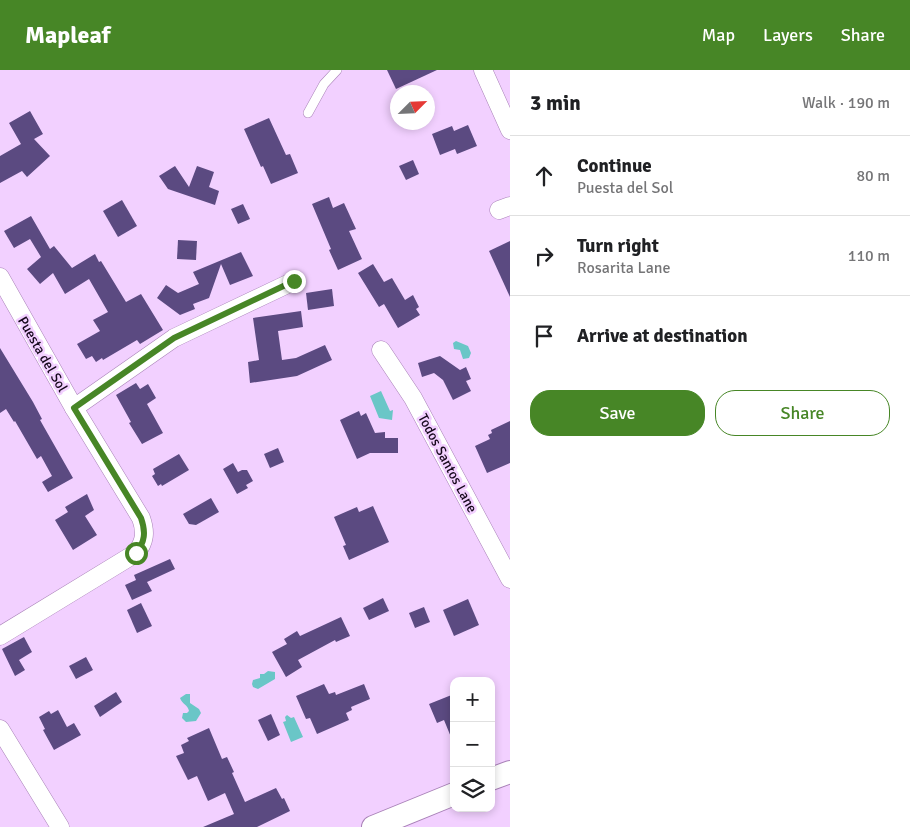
<!DOCTYPE html>
<meta charset="utf-8">
<style>
body{margin:0;font-family:Signika,sans-serif;background:#f2f2f2;color:#202124}
.controls{position:absolute;right:15px;bottom:15px;display:grid;overflow:hidden;border-radius:10px;box-shadow:0 2px 8px #0003}
.controls button{width:45px;height:45px;display:grid;place-items:center;padding:0;border:0;border-bottom:1px solid #e0e0e0;background:#fff;color:#202124;font:25px sans-serif}
.compass{position:absolute;left:390px;top:15px;width:45px;height:45px;border-radius:50%;background:#fff;box-shadow:0 2px 8px #0003;rotate:66deg}
.stop{position:absolute;width:15px;height:15px;margin:-11px;border:4px solid #478626;border-radius:50%;background:#fff}
.stop.end{background:#478626;border-color:#fff;box-shadow:0 1px 5px #0008}
.list{margin:0;padding:0;list-style:none}
h2{display:flex;justify-content:space-between;align-items:center;height:65px;margin:0;padding:0 20px;font-size:21px}
h2 small{font-size:16px;font-weight:400;color:#757577}
.list li{display:grid;grid-template-columns:32px 1fr auto;gap:15px;align-items:center;box-sizing:border-box;height:80px;padding:0 20px;border-top:1px solid #e0e0e0}
.list b{display:block;font-size:19px;white-space:nowrap}
.list p{margin:0;font-size:16px;white-space:nowrap;color:#757577}
.list em{font-size:16px;font-style:normal;color:#757577}
.actions{display:flex;gap:10px;padding:15px 20px}
.actions a{flex:1;padding:11px 0;border:1px solid #478626;border-radius:20px;text-align:center;font-size:18px;color:#478626}
.actions .main{background:#478626;color:#fff}
.icon{flex:none;width:28px;height:28px;fill:none;stroke:currentColor;stroke-width:2;stroke-linecap:round;stroke-linejoin:round}
.map{position:relative;flex:none;width:510px;height:757px;overflow:hidden}
header{display:flex;align-items:center;gap:30px;box-sizing:border-box;height:70px;padding:0 25px;background:#478626;color:#fff}
header strong{font-size:24px}
nav{display:flex;gap:28px;margin-inline-start:auto;font-size:18px}
main{display:flex}
aside{flex:1;background:#fff}
.map>svg:first-child{display:block}
</style>
<header>
<strong>Mapleaf</strong>
<nav><a>Map</a><a>Layers</a><a>Share</a></nav>
</header>
<main>
<div class="map">
<svg width="510" height="757" viewBox="0 0 510 757">
<rect width="100%" height="100%" fill="#f2d0ff"/>
<g fill="#6ac6c7">
<polygon points="456,271 468,276 471,283 469,288 463,289 460,280 454,279 453,273"/>
<polygon points="381,321 390,341 393,340 392,350 379,348 370,326"/>
<polygon points="268,601 275,602 275,609 258,619 253,617 252,614 253,610 260,608 260,604 264,604"/>
<path d="M 186,624 L 190,624 L 190,633 L 199,639 L 201,643 L 196,651 L 186,652 L 182,648 L 183,643 L 187,643 L 189,641 C 188,635 182,634 180,628 Z"/>
<polygon points="287,645 291,648 294,647 303,667 291,672 283,652 286,651 285,647"/>
</g>
<g fill="#5b4a81">
<polygon points="387,0 437,0 396,19"/>
<polygon points="30,41 43,64 34,69 50,86 27,107 22,101 0,113 0,86 21,74 9,53"/>
<polygon points="269,48 286,85 290,84 298,103 271,114 263,96 261,97 244,59"/>
<polygon points="468,55 477,76 457,84 455,79 440,85 432,64 452,56 454,61"/>
<polygon points="413,90 419,104 406,110 399,96"/>
<polygon points="175,96 189,117 197,96 214,102 209,117 219,121 215,135 168,119 159,106"/>
<polygon points="329,127 333,138 344,133 356,159 349,161 362,189 338,200 329,180 331,179 312,134"/>
<polygon points="122,130 137,156 118,167 103,141"/>
<polygon points="243,134 250,149 238,154 231,139"/>
<polygon points="31,146 50,179 54,176 72,198 95,184 99,192 101,191 126,232 141,224 163,260 140,274 137,270 103,290 102,288 96,292 92,286 86,289 77,274 100,261 93,250 108,242 89,209 65,224 53,203 40,214 27,199 41,187 30,169 14,178 4,161"/>
<polygon points="178,170 197,171 196,190 177,189"/>
<polygon points="510,171 510,227 489,181"/>
<polygon points="241,182 253,206 230,215 221,194 209,228 193,234 195,239 180,245 157,228 166,215 178,223 199,214 193,202"/>
<polygon points="373,194 384,212 392,208 405,230 413,225 419,237 416,239 420,245 398,258 384,234 379,237 358,203"/>
<polygon points="332,219 334,236 308,240 306,223"/>
<polygon points="301,241 303,257 278,261 282,290 296,288 325,275 332,290 297,306 250,313 248,292 259,290 253,248"/>
<polygon points="0,278 33,332 42,349 40,350 73,408 48,422 42,412 52,406 41,386 37,389 15,351 14,352 6,339 0,343"/>
<polygon points="440,286 460,300 466,297 471,309 466,311 471,321 453,330 443,310 434,303 422,307 418,293"/>
<polygon points="136,313 140,319 148,314 156,328 147,334 163,363 142,374 129,353 131,352 116,325"/>
<polygon points="359,341 361,346 366,343 375,363 385,362 385,368 398,368 398,383 370,383 357,389 340,350"/>
<polygon points="510,351 510,393 487,403 475,376 490,369 488,365 492,363 491,360"/>
<polygon points="278,378 284,392 270,398 264,384"/>
<polygon points="179,384 189,400 162,416 161,414 158,416 152,406 155,404 153,399"/>
<polygon points="233,393 238,402 242,400 247,400 253,411 246,415 248,418 237,424 223,399"/>
<polygon points="87,424 94,440 85,446 97,465 73,480 55,450 68,442 65,437"/>
<polygon points="211,428 219,442 196,455 189,454 183,444"/>
<polygon points="373,436 389,472 349,490 343,476 346,475 334,447 357,437 359,442"/>
<polygon points="170,489 175,499 147,512 152,521 132,530 125,515 136,510 134,505"/>
<polygon points="383,528 389,541 369,550 363,538"/>
<polygon points="468,529 479,555 454,566 443,540"/>
<polygon points="141,533 152,556 137,563 127,540"/>
<polygon points="424,537 430,552 415,558 409,543"/>
<polygon points="341,547 350,566 336,572 335,570 298,590 302,597 286,607 272,582 287,574 284,569 297,561 300,566"/>
<polygon points="24,567 32,582 19,590 25,600 15,606 2,579"/>
<polygon points="86,587 93,600 76,609 69,596"/>
<polygon points="324,614 329,624 335,622 336,625 364,614 370,629 351,637 352,640 346,643 349,650 317,664 310,648 306,649 296,626"/>
<polygon points="116,622 122,632 100,647 94,636"/>
<polygon points="454,624 454,672 453,672 444,650 437,653 429,634"/>
<polygon points="58,640 67,657 74,653 81,665 54,680 43,660 45,659 39,647 49,641 51,644"/>
<polygon points="271,644 280,665 268,671 258,650"/>
<polygon points="209,658 222,689 227,687 234,702 232,703 245,732 276,718 282,729 284,728 290,741 257,757 203,757 234,744 225,723 208,731 197,706 188,710 176,686 184,683 181,675 189,671 187,668"/>
</g>
<g fill="none" stroke-linecap="round" stroke-linejoin="round">
<defs>
<polyline id="service" points="308,43 324,14 337,0"/>
<g id="minor">
<polyline points="483,0 510,60"/>
<polyline points="499,140 510,136"/>
<path d="M 0,207 L 74,338 L 141,448 C 146,462 145,472 136,483 L 0,566"/>
<polyline points="381,280 413,328 510,509"/>
<polyline points="74,338 174,268 294,211"/>
<polyline points="0,659 60,757"/>
</g>
<g id="tertiary">
<polyline points="491,709 510,702"/>
<polyline points="373,757 454,724"/>
</g>
</defs>
<use href="#service" stroke="#a982b8" stroke-width="10"/>
<use href="#minor" stroke="#a982b8" stroke-width="19"/>
<use href="#tertiary" stroke="#a982b8" stroke-width="24"/>
<use href="#service" stroke="#fff" stroke-width="9"/>
<use href="#minor" stroke="#fff" stroke-width="18"/>
<use href="#tertiary" stroke="#fff" stroke-width="22"/>
</g>
<g fill="none" stroke-linecap="round" stroke-linejoin="round">
<path stroke="#478626" stroke-width="6" d="M 136,483 C 145,472 146,462 141,448 L 74,338 L 174,268 L 294,211"/>
</g>
<g text-anchor="middle" stroke-width="5" stroke-linejoin="round" paint-order="stroke">
<g font-size="14" fill="#15071b" stroke="#f2d0ff">
<text transform="translate(43 284) rotate(60)" y="5">Puesta del Sol</text>
<text transform="translate(448 393) rotate(62)" y="5">Todos Santos Lane</text>
</g>
</g>
</svg>
<div class="controls">
<button>+</button>
<button>−</button>
<button><svg class="icon" aria-label="layers" viewBox="0 0 24 24"><path d="M12 4l9 5-9 5-9-5zM3 14l9 5 9-5"/></svg></button>
</div>
<svg class="compass" viewBox="-18 -18 36 36"><path d="M0-13l5 13h-10z" fill="#e53935"/><path d="M0 13l5-13h-10z" fill="#757577"/></svg>
<div class="stop" style="left:136px;top:483px"></div>
<div class="stop end" style="left:294px;top:211px"></div>
</div>
<aside>
<h2>3 min<small>Walk · 190 m</small></h2>
<ul class="list">
<li><svg class="icon" aria-label="ahead" viewBox="0 0 24 24"><path d="M12 20V5M6 11l6-6 6 6"/></svg><div><b>Continue</b><p>Puesta del Sol</p></div><em>80 m</em></li>
<li><svg class="icon" aria-label="right" viewBox="0 0 24 24"><path d="M7 20v-9h11M14 6l5 5-5 5"/></svg><div><b>Turn right</b><p>Rosarita Lane</p></div><em>110 m</em></li>
<li><svg class="icon" aria-label="arrive" viewBox="0 0 24 24"><path d="M6 21V4h12l-3 4 3 4H6"/></svg><div><b>Arrive at destination</b></div></li>
</ul>
<div class="actions"><a class="main">Save</a><a>Share</a></div>
</aside>
</main>
